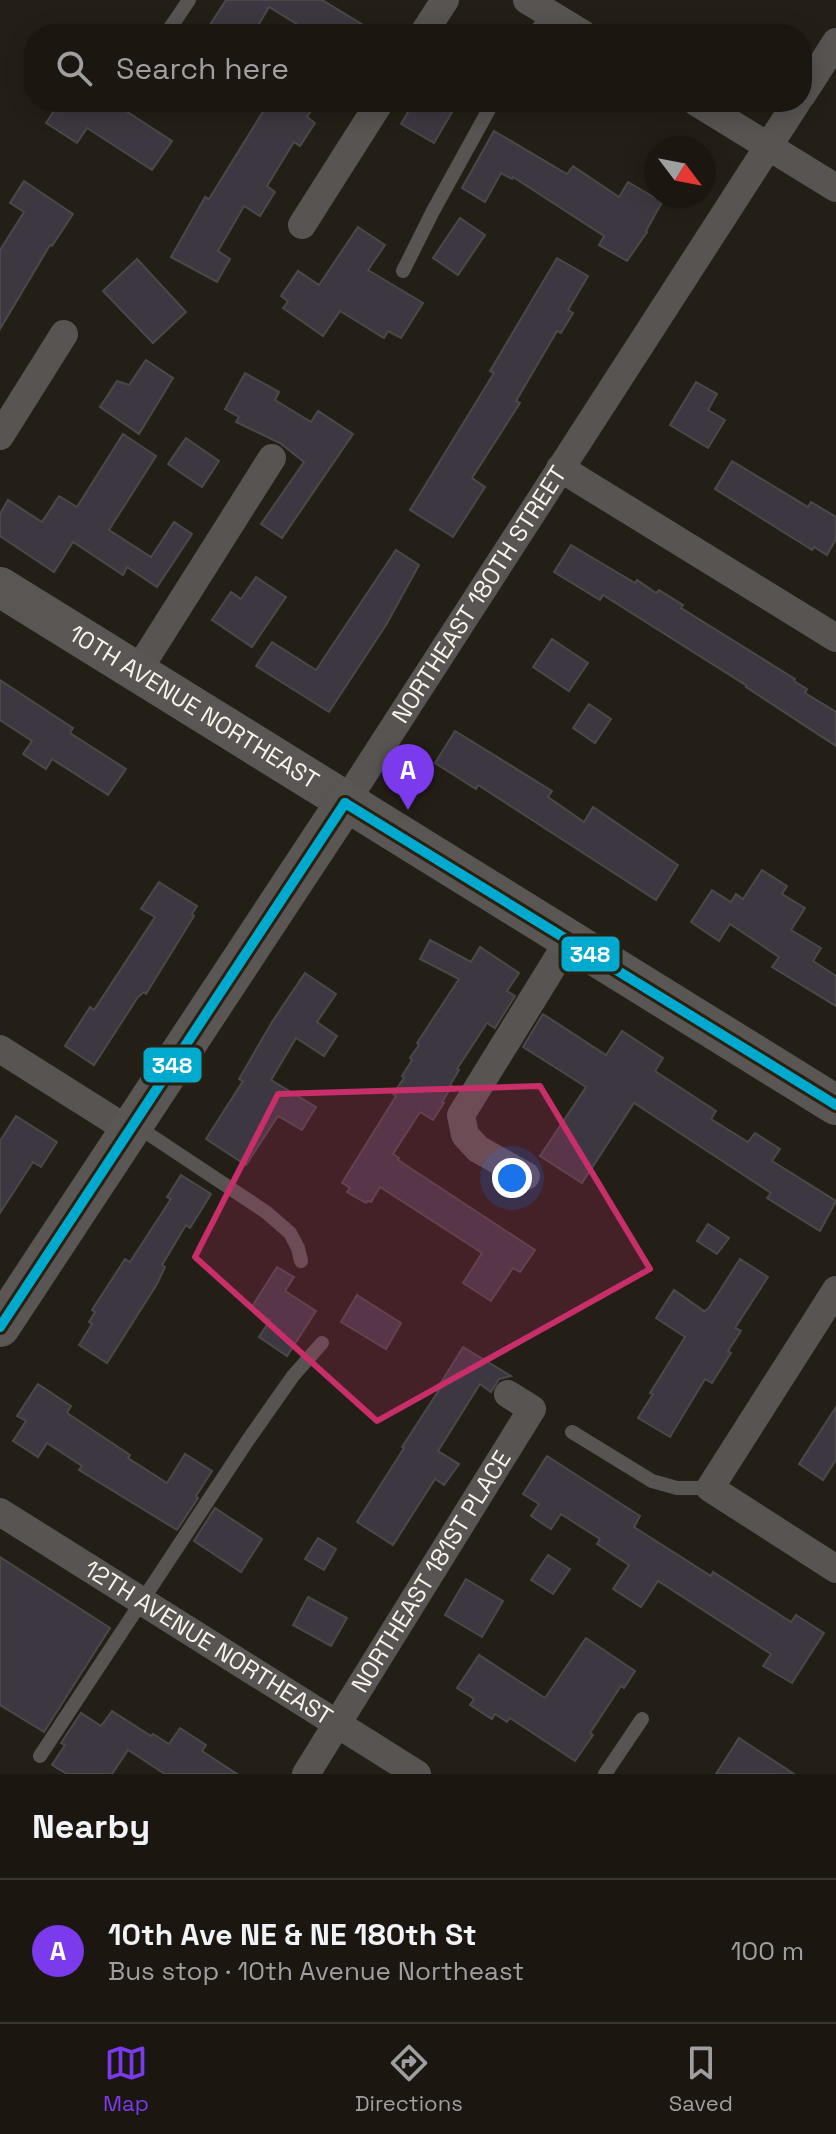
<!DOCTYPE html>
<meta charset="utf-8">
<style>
body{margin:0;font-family:"Space Grotesk",sans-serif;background:#242019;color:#f1f3f6}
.compass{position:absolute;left:644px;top:136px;width:72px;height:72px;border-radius:50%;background:#1b1710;box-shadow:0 4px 20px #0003;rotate:122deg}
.you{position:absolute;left:512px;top:1178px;width:28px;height:28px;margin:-20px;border:6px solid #fff;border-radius:50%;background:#1a73e8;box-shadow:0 0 0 12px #1a73e833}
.badge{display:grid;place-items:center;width:52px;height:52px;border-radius:50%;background:#7c3aed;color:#fff;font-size:26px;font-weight:700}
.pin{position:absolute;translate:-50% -66px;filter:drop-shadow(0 2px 4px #0008)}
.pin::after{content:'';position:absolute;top:42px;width:28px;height:24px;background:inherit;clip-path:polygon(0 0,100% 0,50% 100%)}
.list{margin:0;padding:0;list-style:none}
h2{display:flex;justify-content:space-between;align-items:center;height:104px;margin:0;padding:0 32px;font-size:34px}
h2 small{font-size:26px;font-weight:400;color:#a09f9f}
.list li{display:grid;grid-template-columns:52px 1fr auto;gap:24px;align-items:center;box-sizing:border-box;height:144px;padding:0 32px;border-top:2px solid #393630}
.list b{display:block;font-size:30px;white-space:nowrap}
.list p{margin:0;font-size:26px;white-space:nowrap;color:#a09f9f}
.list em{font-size:26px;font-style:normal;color:#a09f9f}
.icon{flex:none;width:44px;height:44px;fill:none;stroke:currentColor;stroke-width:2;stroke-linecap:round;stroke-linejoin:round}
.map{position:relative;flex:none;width:836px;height:1774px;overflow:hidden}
.search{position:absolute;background:#1b1710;box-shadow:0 4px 20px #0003;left:24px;right:24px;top:24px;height:88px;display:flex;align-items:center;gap:20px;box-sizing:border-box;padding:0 28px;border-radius:32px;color:#a09f9f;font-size:30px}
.sheet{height:248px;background:#1b1710}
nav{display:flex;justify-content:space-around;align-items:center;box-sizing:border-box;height:112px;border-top:2px solid #393630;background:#1b1710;font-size:22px;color:#a09f9f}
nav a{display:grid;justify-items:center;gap:4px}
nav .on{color:#7c3aed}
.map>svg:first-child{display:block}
</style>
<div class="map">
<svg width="836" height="1774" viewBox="0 0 836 1774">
<rect width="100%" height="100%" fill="#241f16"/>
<g fill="#3d3741" stroke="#4b4848" stroke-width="2">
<polygon points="226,0 322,0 378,34 313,34 269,7 253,34 204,34"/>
<polygon points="60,102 112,102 172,141 152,170 87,128 77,143 46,123"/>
<polygon points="269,102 317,102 307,117 315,123 300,146 294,142 267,186 275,192 260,216 244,206 218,251 230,259 217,282 171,257 205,197 209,199"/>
<polygon points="414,102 458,102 434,143 401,124"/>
<polygon points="494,131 567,174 573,166 619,197 628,182 662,202 646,231 647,232 627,261 599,245 604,236 513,177 512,179 501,173 485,202 462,188"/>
<polygon points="24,181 73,214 52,246 50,245 0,329 0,250 24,212 10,203"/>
<polygon points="460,218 485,235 458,275 433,258"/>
<polygon points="358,227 385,245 368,270 423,303 401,338 388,331 384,338 340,311 323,336 283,308 288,301 281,296 298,271 319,285"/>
<polygon points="557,258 588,276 568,310 573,313 561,333 557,331 516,401 520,403 472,478 485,487 453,537 410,510 494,373 490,371"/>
<polygon points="137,259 186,312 153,343 103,291"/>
<polygon points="146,360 173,378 139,434 100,407 117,381 129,385"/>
<polygon points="245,373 279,392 275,400 311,422 318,411 353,434 282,538 261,524 304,462 280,443 236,422 239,417 225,409"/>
<polygon points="696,382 717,394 708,410 725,420 708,448 670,425"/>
<polygon points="123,434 156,456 109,530 151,557 174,522 192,534 157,587 127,567 123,575 73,542 54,572 0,536 0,514 8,500 42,522 59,496 77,507"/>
<polygon points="186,438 219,461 202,487 168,464"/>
<polygon points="732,461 808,507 811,502 836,517 836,539 827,555 814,547 812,550 715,489"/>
<polygon points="571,545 635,583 637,580 656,593 659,590 683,605 681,608 795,679 794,681 807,689 805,693 836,712 836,746 746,687 747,686 603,595 600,600 554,572"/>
<polygon points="396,550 419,565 386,625 329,712 256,666 272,642 316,670"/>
<polygon points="256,577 286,597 252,647 212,620 231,592 241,599"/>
<polygon points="552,639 588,663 569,691 533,667"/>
<polygon points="0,680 73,728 70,733 126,769 108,795 52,759 46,769 23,754 32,741 0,720"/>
<polygon points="589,704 611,719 595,743 573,728"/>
<polygon points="455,731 552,791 548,797 584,822 593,807 678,865 656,900 478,785 476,789 435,763"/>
<polygon points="762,870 787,886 782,894 805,908 791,930 821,948 813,961 836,976 836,1006 772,967 779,957 730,924 719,941 691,922 712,890 731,902 736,894 743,899"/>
<polygon points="159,882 197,906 192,914 194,916 146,994 144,992 138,997 94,1065 65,1046 90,1007 94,1010 155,917 141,909"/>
<polygon points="430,940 471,962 480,947 519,973 507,991 515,996 495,1028 487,1023 457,1069 459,1070 450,1085 452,1086 442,1102 444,1103 433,1120 420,1112 393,1154 399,1158 398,1160 535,1250 520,1272 513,1268 491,1301 463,1283 482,1253 380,1187 371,1202 368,1201 366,1203 347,1192 350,1188 342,1183 396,1096 393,1094 404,1078 402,1076 412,1060 410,1058 419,1045 417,1043 459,979 420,959"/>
<polygon points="305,973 336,994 317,1022 337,1036 324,1056 296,1038 271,1080 316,1107 302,1130 278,1116 246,1165 206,1139 243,1081 239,1079 272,1022"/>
<polygon points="543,1014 606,1055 622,1031 663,1058 655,1071 716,1111 711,1119 748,1142 755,1133 780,1149 772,1161 836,1201 820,1231 767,1198 771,1193 634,1103 582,1183 540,1156 586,1087 523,1047"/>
<polygon points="16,1116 57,1142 41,1167 33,1162 0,1213 0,1141"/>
<polygon points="181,1175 211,1194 190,1228 186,1225 162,1265 165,1267 157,1284 107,1363 79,1345 92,1324 89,1322 95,1312 92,1310 125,1259 130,1262 171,1199 167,1197"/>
<polygon points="708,1224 729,1238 717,1254 697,1241"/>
<polygon points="740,1259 768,1277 735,1328 741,1331 728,1351 731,1353 712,1383 705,1379 670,1437 638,1418 653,1394 650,1393 685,1337 656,1318 674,1290 704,1311 708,1309"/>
<polygon points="277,1267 294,1277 285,1291 316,1311 287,1356 259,1337 270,1320 251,1308"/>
<polygon points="357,1295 401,1323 386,1349 341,1322"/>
<polygon points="463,1347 511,1376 499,1379 491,1392 480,1384 438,1451 459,1464 444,1485 435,1479 393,1545 357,1522 404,1448 402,1447 439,1390 437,1389"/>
<polygon points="38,1384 71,1406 67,1413 130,1455 128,1458 167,1483 185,1454 212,1471 196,1496 198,1498 177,1530 79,1470 82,1466 47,1443 38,1457 13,1441 26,1421 17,1416"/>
<polygon points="836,1407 836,1460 823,1480 799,1464"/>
<polygon points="547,1456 640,1516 634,1527 711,1576 713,1572 791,1622 796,1615 824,1633 792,1683 763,1666 771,1654 658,1581 641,1607 613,1589 629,1565 597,1544 600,1539 561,1514 551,1529 531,1516 539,1504 523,1494"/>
<polygon points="215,1508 262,1539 241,1572 194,1541"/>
<polygon points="318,1538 336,1549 324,1570 305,1559"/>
<polygon points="548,1555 570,1569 553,1594 531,1580"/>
<polygon points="0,1557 110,1628 44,1732 0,1705"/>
<polygon points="466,1579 503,1601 482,1637 445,1615"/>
<polygon points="308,1597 347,1618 331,1646 293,1625"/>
<polygon points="586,1638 635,1671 624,1688 621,1686 590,1733 593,1735 575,1761 510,1718 507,1722 495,1714 492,1719 470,1705 474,1699 457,1688 479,1655 545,1698"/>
<polygon points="112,1711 151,1736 153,1734 169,1744 180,1728 206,1745 202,1751 237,1774 165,1774 128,1750 112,1774 67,1774 52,1765 65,1745 61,1743 81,1713 101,1726"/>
<polygon points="739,1738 794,1774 716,1774"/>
</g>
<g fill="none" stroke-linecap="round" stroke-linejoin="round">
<g stroke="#585452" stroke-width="14">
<polyline points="166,34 189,0"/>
<polyline points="535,34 548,13"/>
<polyline points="403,271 433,211 493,102"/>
<polyline points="135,1125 266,1212 290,1233 298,1248 301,1261"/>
<polyline points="572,1432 652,1481 677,1488 710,1488"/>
<polyline points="40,1756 248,1440 293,1376 322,1343"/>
<polyline points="605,1774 642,1719"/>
</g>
<g stroke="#585452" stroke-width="28">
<polyline points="527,0 583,34"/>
<polyline points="423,34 445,0"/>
<polyline points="802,95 836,42"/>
<polyline points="696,102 836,188"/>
<polyline points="302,225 380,102"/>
<polyline points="0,436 64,334"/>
<polyline points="560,468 836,638"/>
<polyline points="137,672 272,458"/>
<path id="s1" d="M 345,803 L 797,102"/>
<polyline points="0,1049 130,1131"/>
<polyline points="526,1176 478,1149 465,1135 461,1115 569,940"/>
<polyline points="836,1290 710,1488 836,1569"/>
<path id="s2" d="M 0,1512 L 417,1774"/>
<path id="s3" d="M 306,1774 L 532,1409 L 508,1394"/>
</g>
<g stroke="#5a5653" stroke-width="40">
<path id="s4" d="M 0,587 L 836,1105"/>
<polyline points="0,1327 345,803"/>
</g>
<defs>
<g id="bus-1">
<polyline points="345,803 836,1105"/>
<polyline points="0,1327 345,803"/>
</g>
</defs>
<use href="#bus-1" stroke="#2a2010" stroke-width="16"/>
<use href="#bus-1" stroke="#00a9ce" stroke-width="10"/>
</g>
<path fill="#c82e69" fill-opacity="0.2" stroke="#c82e69" stroke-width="6" stroke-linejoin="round" d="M 540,1086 L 650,1269 L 377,1421 L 195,1257 L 278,1094 Z"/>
<g text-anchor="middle" stroke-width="6" stroke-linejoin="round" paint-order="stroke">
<g font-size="24" fill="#f9f3e9" stroke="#2a2010">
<text dy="8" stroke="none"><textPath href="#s1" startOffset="248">NORTHEAST 180TH STREET</textPath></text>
<text dy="8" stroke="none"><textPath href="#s4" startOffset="228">10TH AVENUE NORTHEAST</textPath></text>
<text dy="8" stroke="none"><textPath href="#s3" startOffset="238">NORTHEAST 181ST PLACE</textPath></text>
<text dy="8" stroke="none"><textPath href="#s2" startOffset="246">12TH AVENUE NORTHEAST</textPath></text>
</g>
</g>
<g stroke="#2a2010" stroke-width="3">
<rect x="560" y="935" width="61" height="38" rx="8" fill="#00a9ce"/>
<rect x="142" y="1046" width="61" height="38" rx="8" fill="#00a9ce"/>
</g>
<g font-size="22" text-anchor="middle" font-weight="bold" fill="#fff">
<text x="590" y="962">348</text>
<text x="172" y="1073">348</text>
</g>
</svg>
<svg class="compass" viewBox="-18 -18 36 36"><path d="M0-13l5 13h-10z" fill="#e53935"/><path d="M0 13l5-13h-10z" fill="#a09f9f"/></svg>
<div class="you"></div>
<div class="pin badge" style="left:408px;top:810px">A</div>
<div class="search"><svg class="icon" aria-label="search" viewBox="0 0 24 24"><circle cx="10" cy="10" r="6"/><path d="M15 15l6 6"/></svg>Search here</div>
</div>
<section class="sheet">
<h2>Nearby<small></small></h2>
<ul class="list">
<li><span class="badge">A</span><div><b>10th Ave NE &amp; NE 180th St</b><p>Bus stop · 10th Avenue Northeast</p></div><em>100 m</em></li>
</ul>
</section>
<nav>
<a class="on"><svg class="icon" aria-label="map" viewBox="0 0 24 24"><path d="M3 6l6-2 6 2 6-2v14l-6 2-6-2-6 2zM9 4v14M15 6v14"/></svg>Map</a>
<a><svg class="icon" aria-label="directions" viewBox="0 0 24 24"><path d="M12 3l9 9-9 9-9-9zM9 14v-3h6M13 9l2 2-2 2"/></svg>Directions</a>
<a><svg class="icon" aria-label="saved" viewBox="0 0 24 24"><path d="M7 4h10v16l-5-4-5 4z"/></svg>Saved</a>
</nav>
